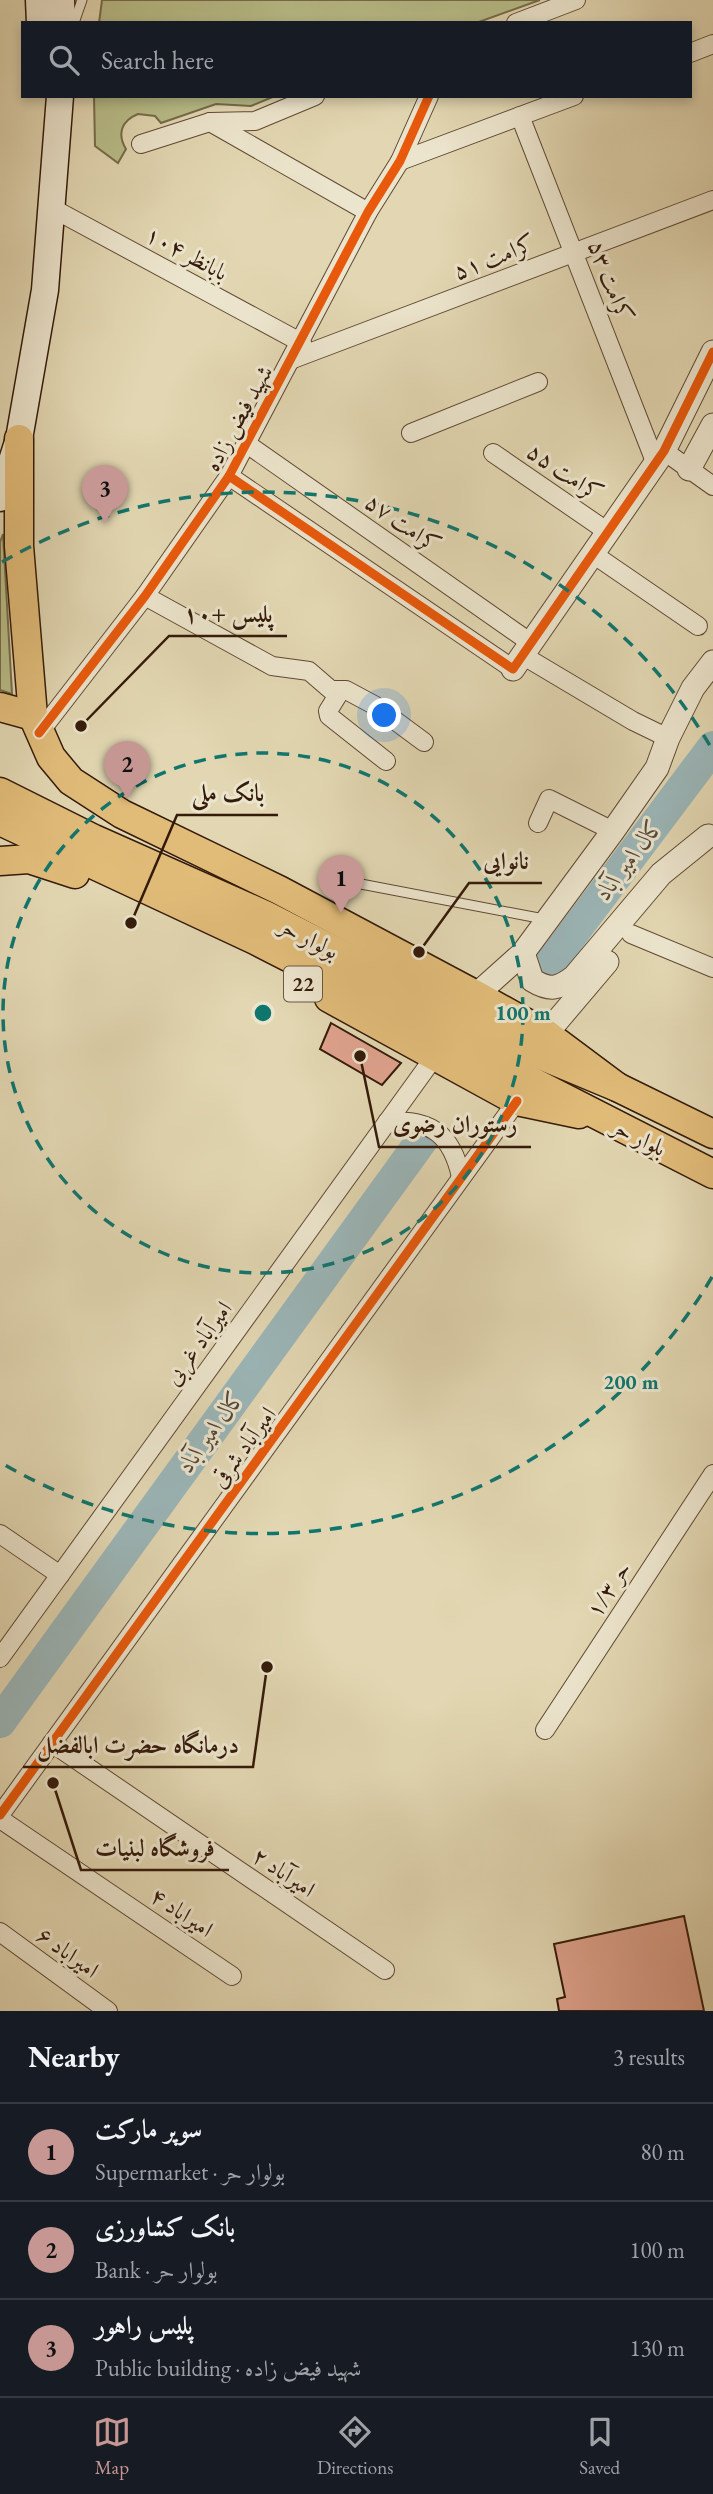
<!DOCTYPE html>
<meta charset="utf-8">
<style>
body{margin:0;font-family:"EB Garamond",Amiri,serif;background:#242831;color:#f1f3f6}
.you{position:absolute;left:385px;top:716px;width:24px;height:24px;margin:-18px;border:5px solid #fff;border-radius:50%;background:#1a73e8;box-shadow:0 0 0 10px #1a73e833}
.badge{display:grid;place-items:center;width:46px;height:46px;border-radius:50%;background:#c59692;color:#111;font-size:23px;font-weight:700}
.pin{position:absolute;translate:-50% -58px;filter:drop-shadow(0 2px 4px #0008)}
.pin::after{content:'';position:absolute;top:37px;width:24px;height:21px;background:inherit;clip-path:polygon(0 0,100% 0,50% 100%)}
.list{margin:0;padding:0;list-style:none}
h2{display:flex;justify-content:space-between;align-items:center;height:91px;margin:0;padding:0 28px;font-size:30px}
h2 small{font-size:23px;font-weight:400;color:#9ea1a6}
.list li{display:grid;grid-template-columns:46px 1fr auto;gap:21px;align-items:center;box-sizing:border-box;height:98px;padding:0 28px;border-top:2px solid #363941}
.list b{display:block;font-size:26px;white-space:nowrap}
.list p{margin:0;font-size:23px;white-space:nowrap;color:#9ea1a6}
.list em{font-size:23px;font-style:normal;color:#9ea1a6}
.icon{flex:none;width:38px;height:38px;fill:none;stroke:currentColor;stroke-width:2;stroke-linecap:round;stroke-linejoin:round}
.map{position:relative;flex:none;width:713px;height:2011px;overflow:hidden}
.search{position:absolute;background:#171b24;box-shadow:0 4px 10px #0003;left:21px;right:21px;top:21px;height:77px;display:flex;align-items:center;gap:18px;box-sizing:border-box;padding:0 24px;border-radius:0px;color:#9ea1a6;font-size:26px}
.sheet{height:385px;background:#171b24}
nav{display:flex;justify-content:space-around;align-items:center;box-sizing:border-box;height:98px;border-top:2px solid #363941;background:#171b24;font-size:19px;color:#9ea1a6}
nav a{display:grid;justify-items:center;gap:4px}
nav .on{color:#c59692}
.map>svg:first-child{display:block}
</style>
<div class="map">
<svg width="713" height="2011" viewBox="0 0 713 2011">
<rect width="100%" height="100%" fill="#e2d7b2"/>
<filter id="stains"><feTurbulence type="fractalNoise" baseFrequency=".00286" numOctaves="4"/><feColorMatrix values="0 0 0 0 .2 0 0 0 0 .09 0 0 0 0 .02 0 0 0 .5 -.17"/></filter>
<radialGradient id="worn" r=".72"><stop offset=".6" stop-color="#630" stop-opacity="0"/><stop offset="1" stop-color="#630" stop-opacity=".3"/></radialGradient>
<g fill="#b8bd89" stroke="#766c4a" stroke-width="2">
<polygon points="102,0 540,0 476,23 99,23"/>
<path d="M 94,96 L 275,96 L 251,106 L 216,104 L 161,123 L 155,116 L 138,114 C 121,121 117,134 126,149 L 118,163 L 95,146 Z"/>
<polygon points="3,534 12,694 0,690 0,542"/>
</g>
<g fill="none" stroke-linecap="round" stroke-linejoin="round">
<g stroke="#9bb6b8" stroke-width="32">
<polyline points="544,972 713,747"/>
<polyline points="0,1722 422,1140"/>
</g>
</g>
<g fill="#e0a38e" stroke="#341a0a" stroke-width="2">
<polygon points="331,1023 401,1063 382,1085 320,1049"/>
<polygon points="684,1916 704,2011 559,2011 557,1999 565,1997 554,1944"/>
</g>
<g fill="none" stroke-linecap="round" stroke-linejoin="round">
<defs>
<g id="service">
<polyline points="74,23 82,0"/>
<polyline points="340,880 544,919"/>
</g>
<g id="minor">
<polyline points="516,23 576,0"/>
<polyline points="690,53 713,44"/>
<polyline points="520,116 656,464"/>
<polyline points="210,122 368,212"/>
<polyline points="141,144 210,122 255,121 315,96"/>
<polyline points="400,161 574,96"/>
<polyline points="50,207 302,343"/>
<polyline points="293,359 713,200"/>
<polyline points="411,433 538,382"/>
<polyline points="247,444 531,643"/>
<polyline points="664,451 713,486"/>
<polyline points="493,453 608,532"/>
<polyline points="229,476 513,669"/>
<polyline points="593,554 698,626"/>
<polyline points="145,596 272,666 309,671 331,690 346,690 374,705 424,742"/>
<polyline points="522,655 633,721 668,738"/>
<polyline points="341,690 328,711 329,716 386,761"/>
<polyline points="39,733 145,596 229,476 368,212 400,161 429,96"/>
<polyline points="538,823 549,799 613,831"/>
<polyline points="631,934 713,968"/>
<path d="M 387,1122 C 431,1118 452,1135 461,1177"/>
<polyline points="0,1534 60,1575"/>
<polyline points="0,1658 435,1056"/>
<polyline points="545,1730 713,1474"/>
<polyline points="52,1743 385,1970"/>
<polyline points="0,1815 517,1101"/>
<polyline points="0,1819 232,1976"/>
<polyline points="0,1932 108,2011"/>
</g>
<g id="tertiary">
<polyline points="689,469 713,425"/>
<polyline points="513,669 664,451 713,352"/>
<path d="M 523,953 L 532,980 C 550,991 558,989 574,977 L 661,874 L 708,836"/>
<polyline points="476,995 523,953 613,831 657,768 668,738 693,688 713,662"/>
<polyline points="546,1034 607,962"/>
</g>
<g id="secondary">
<polyline points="39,0 40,23"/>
<polyline points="61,0 62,23"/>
<polyline points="0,498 19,439 45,290 60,96"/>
</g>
<g id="primary">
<polyline points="19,439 19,546 33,716 51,757 71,781 122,814 279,890 476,995 546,1034 617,1087"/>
<polyline points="0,707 33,716"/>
<polyline points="0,792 94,839 265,915 526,1049 617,1087 713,1134"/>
<polyline points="0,821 255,940 713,1174"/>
<polyline points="0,861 29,859 75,874"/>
<polyline points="329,998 517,1101 579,1114"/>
</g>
</defs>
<use href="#service" stroke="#604934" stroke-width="11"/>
<use href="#minor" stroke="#604934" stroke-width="20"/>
<use href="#tertiary" stroke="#604934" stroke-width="25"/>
<use href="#secondary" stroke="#341a0a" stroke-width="29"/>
<use href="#primary" stroke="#341a0a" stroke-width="31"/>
<use href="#service" stroke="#ece5cd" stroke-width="9"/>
<use href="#minor" stroke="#ece5cd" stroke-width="18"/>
<use href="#tertiary" stroke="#ece5cd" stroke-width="23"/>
<use href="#secondary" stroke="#ece5cd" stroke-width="26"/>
<use href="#primary" stroke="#e1bc79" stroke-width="28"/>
<defs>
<g id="cycleway">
<polyline points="229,476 513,669 664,451 713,352"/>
<polyline points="39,733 145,596 229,476 368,212 400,161 429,96"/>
<polyline points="0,1815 517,1101"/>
</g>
</defs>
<use href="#cycleway" stroke="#ece5cd" stroke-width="13"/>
<use href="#cycleway" stroke="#e8590c" stroke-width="9"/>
</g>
<g fill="none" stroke="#0f766e" stroke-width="3.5" stroke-dasharray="12 9">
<circle cx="263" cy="1013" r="260"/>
<path d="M712 1277A521 521 0 0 1 3 1464M2 562A521 521 0 0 1 712 749"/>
</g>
<g text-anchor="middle" stroke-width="6" stroke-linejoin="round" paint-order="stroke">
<rect fill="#ece5cd" stroke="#6b5744" stroke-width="2" x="284" y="966.5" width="38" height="35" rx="5"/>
<g font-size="21" font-weight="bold" fill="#341a0a">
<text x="303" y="991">22</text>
</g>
<g font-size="23" fill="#341a0a" stroke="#ece5cd">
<text transform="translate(187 253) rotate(28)" y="8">بابانظر ۱۰۴</text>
<text transform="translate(494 257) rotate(-21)" y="8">کرامت ۵۱</text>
<text transform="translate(611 281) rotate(69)" y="8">کرامت ۵۳</text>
<text transform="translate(238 418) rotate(-61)" y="8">شهید فیض زاده</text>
<text transform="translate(565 472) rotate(34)" y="8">کرامت ۵۵</text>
<text transform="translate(403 523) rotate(35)" y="8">کرامت ۵۷</text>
<text transform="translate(309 938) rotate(27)" y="8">بولوار حر</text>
<text transform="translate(639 1137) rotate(26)" y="8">بلوار حر</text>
<text transform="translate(198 1343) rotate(-54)" y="8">امیرآباد غربی</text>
<text transform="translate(243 1447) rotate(-54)" y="8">امیرآباد شرقی</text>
<text transform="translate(608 1589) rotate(-57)" y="8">حر ۱/۳</text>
<text transform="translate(284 1872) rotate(34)" y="8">امیرآباد ۲</text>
<text transform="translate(182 1912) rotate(34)" y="8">امیراباد ۴</text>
<text transform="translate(68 1952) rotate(36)" y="8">امیراباد ۶</text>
</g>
<g font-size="24" font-style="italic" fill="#53493e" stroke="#ece5cd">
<text transform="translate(629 859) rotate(-53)" y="8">کال امیر آباد</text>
<text transform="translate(211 1431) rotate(-54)" y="8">کال امیر آباد</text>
</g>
</g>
<circle cx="263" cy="1013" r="10" fill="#0f766e" stroke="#ece5cd" stroke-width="3.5"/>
<g font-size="21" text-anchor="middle" font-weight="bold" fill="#0f766e" stroke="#ece5cd" stroke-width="6" stroke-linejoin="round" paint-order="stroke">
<text x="523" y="1020">100 m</text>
<text x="631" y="1389">200 m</text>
</g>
<path fill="none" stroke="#341a0a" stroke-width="2.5" d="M81 726L169 636H287M131 923L177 815H278M419 952L469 883H542M360 1056L379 1147H531M267 1667L253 1767H23M53 1783L81 1870H229"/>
<g fill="#341a0a" stroke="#ece5cd" stroke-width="2.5">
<circle cx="81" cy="726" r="7"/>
<circle cx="131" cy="923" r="7"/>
<circle cx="419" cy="952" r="7"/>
<circle cx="360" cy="1056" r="7"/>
<circle cx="267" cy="1667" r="7"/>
<circle cx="53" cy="1783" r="7"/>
</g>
<g font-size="24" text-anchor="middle" font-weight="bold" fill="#341a0a" stroke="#ece5cd" stroke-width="6" stroke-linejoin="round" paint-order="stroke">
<text x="228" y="622">پلیس +۱۰</text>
<text x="228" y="801">بانک ملی</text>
<text x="506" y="869">نانوایی</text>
<text x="455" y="1132">رستوران رضوی</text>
<text x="138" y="1753">درمانگاه حضرت ابالفضل</text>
<text x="155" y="1856">فروشگاه لبنیات</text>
</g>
<rect width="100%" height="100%" filter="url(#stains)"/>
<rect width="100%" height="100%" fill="url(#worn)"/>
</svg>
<div class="you"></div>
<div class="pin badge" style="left:341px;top:913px">1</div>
<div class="pin badge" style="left:127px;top:799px">2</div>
<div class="pin badge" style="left:105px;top:523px">3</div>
<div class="search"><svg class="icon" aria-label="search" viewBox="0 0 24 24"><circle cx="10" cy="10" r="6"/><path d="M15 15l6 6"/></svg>Search here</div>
</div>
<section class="sheet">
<h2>Nearby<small>3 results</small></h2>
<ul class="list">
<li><span class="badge">1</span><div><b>سوپر مارکت</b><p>Supermarket · بولوار حر</p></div><em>80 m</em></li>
<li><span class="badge">2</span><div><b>بانک کشاورزی</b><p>Bank · بولوار حر</p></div><em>100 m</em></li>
<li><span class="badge">3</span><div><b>پلیس راهور</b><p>Public building · شهید فیض زاده</p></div><em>130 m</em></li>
</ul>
</section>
<nav>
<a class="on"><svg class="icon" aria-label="map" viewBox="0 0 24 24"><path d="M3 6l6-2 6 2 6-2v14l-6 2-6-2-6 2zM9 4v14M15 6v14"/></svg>Map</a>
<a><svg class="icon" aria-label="directions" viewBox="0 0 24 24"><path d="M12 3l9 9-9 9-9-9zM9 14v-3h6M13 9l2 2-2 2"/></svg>Directions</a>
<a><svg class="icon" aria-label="saved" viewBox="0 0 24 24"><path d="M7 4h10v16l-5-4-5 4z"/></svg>Saved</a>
</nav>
